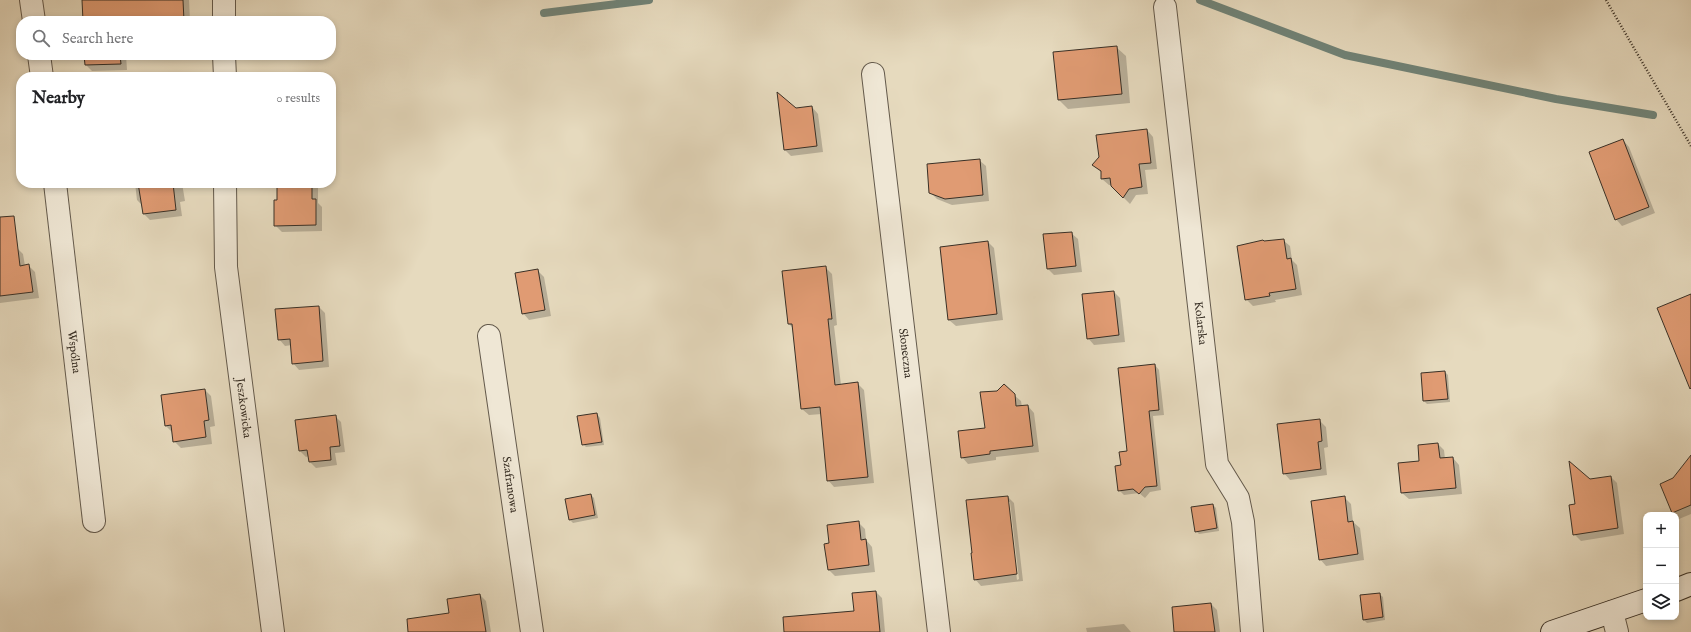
<!DOCTYPE html>
<meta charset="utf-8">
<style>
body{margin:0;font-family:"IM FELL English",serif;background:#f6f6f6;color:#202124}
.controls{position:absolute;right:12px;bottom:12px;display:grid;overflow:hidden;border-radius:8px;box-shadow:0 2px 6px #0003}
.controls button{width:36px;height:36px;display:grid;place-items:center;padding:0;border:0;border-bottom:1px solid #e0e0e0;background:#fff;color:#202124;font:20px sans-serif}
.list{margin:0;padding:0;list-style:none}
h2{display:flex;justify-content:space-between;align-items:center;height:52px;margin:0;padding:0 16px;font-size:17px}
h2 small{font-size:13px;font-weight:400;color:#757577}
.icon{flex:none;width:22px;height:22px;fill:none;stroke:currentColor;stroke-width:2;stroke-linecap:round;stroke-linejoin:round}
.map{position:relative;flex:none;width:1691px;height:632px;overflow:hidden}
.search{position:absolute;background:#fff;box-shadow:0 2px 6px #0003;left:16px;top:16px;width:320px;height:44px;display:flex;align-items:center;gap:10px;box-sizing:border-box;padding:0 14px;border-radius:16px;color:#757577;font-size:15px}
.panel{position:absolute;background:#fff;box-shadow:0 2px 6px #0003;left:16px;top:72px;width:320px;height:116px;border-radius:16px}
.map>svg:first-child{display:block}
</style>
<div class="map">
<svg width="1691" height="632" viewBox="0 0 1691 632">
<rect width="100%" height="100%" fill="#e6dabe"/>
<filter id="stains"><feTurbulence type="fractalNoise" baseFrequency=".005" numOctaves="4"/><feColorMatrix values="0 0 0 0 .2 0 0 0 0 .09 0 0 0 0 .02 0 0 0 .5 -.17"/></filter>
<radialGradient id="worn" r=".72"><stop offset=".6" stop-color="#630" stop-opacity="0"/><stop offset="1" stop-color="#630" stop-opacity=".3"/></radialGradient>
<g fill="#0003" fill-rule="evenodd">
<polygon points="83,0 189,0 190,21 84,21"/>
<polygon points="1116,47 1126,56 1130,103 1068,109 1059,100"/>
<polygon points="85,55 126,55 127,70 92,71 86,65"/>
<polygon points="812,107 818,114 823,152 791,156 785,150 795,110"/>
<polygon points="1147,130 1153,137 1157,169 1145,170 1148,194 1136,195 1130,204 1111,185 1109,185 1102,179 1102,173 1093,165"/>
<polygon points="1623,140 1629,147 1655,213 1622,226 1616,219"/>
<polygon points="979,160 986,166 989,201 952,205 937,199 930,192"/>
<polygon points="135,183 182,183 185,201 180,202 182,216 150,220 144,214 142,205 137,200"/>
<polygon points="278,183 318,183 318,203 322,207 322,231 282,232 275,225 278,201"/>
<polygon points="1071,233 1078,239 1082,272 1054,275 1048,269"/>
<polygon points="1283,240 1290,246 1292,260 1297,265 1302,295 1275,300 1276,302 1253,306 1246,299 1264,242"/>
<polygon points="988,242 994,248 1003,320 956,326 949,320"/>
<polygon points="17,248 23,254 25,266 29,266 35,272 39,298 0,303 0,250"/>
<polygon points="825,267 832,274 837,325 834,326 841,385 858,384 864,390 874,483 834,487 828,480 822,414 809,415 802,409 794,329 789,324"/>
<polygon points="538,271 544,277 551,316 529,320 523,313"/>
<polygon points="1114,292 1120,298 1125,342 1094,345 1088,338"/>
<polygon points="319,307 325,313 329,367 299,370 293,363 292,345 285,346 279,339"/>
<polygon points="1155,365 1159,370 1164,415 1153,416 1161,490 1150,492 1145,498 1139,493 1124,495 1119,490 1122,466 1128,452"/>
<polygon points="1445,372 1448,375 1450,402 1427,404 1424,401"/>
<polygon points="205,390 211,396 215,426 210,427 212,444 181,448 174,441 173,433 166,426"/>
<polygon points="1014,395 1021,401 1022,407 1028,406 1034,413 1039,452 996,457 996,460 968,464 962,457"/>
<polygon points="597,414 600,418 604,445 586,447 583,444"/>
<polygon points="335,416 341,422 345,452 335,453 337,465 316,468 310,462 309,456 306,457 300,451"/>
<polygon points="1319,420 1326,427 1328,447 1324,448 1327,475 1290,480 1284,473"/>
<polygon points="1438,444 1444,450 1445,459 1453,458 1459,465 1462,494 1409,499 1402,493"/>
<polygon points="1691,470 1691,514 1679,519 1673,513 1661,484"/>
<polygon points="1611,477 1617,483 1624,534 1581,541 1574,534 1576,505 1589,480"/>
<polygon points="591,495 594,498 598,518 573,523 570,520"/>
<path d="M 1008,497 L 1014,503 L 1023,581 L 981,586 L 975,579 ZM 1008,502 L 1010,502 L 1019,579 L 1017,580 Z"/>
<polygon points="1345,498 1351,504 1353,522 1360,528 1364,560 1326,566 1320,559"/>
<polygon points="1213,505 1216,508 1219,531 1199,534 1196,531"/>
<polygon points="858,522 865,529 866,540 872,547 875,572 835,576 829,570 831,544"/>
<polygon points="876,592 882,598 885,632 810,632 855,612"/>
<polygon points="1379,594 1383,597 1385,620 1367,623 1364,620"/>
<polygon points="480,595 486,601 491,632 443,632"/>
<polygon points="1211,604 1217,610 1220,632 1175,632"/>
<polygon points="1124,624 1131,632 1087,632 1086,628"/>
</g>
<g fill="none" stroke-linecap="round" stroke-linejoin="round">
<g stroke="#718377" stroke-width="8">
<polyline points="1200,0 1345,55 1556,99 1653,115"/>
<polyline points="544,13 649,0"/>
</g>
</g>
<g fill="#e09b73" stroke="#393026">
<polygon points="82,0 183,0 184,21 83,21"/>
<polygon points="1117,46 1122,94 1058,100 1053,52"/>
<polygon points="84,55 120,55 121,64 85,65"/>
<polygon points="777,92 796,108 812,106 817,146 784,150"/>
<polygon points="1147,129 1151,163 1139,164 1142,187 1129,189 1123,198 1111,186 1110,178 1101,179 1101,171 1092,165 1099,157 1096,135"/>
<polygon points="1623,139 1649,207 1615,220 1589,152"/>
<polygon points="980,159 983,195 945,199 929,193 927,164"/>
<polygon points="138,183 173,183 176,210 143,214"/>
<polygon points="277,183 312,183 312,199 316,199 316,225 274,226 274,200 277,200"/>
<polygon points="14,216 20,266 29,264 33,292 0,296 0,217"/>
<polygon points="1072,232 1076,266 1047,269 1043,234"/>
<polygon points="1284,239 1287,259 1291,258 1296,289 1269,293 1270,296 1245,300 1237,246 1263,240 1264,241"/>
<polygon points="988,241 997,314 948,320 940,247"/>
<polygon points="826,266 832,319 828,319 835,385 858,382 868,477 827,481 820,407 801,409 792,324 788,324 782,271"/>
<polygon points="538,269 545,310 522,314 515,273"/>
<polygon points="1114,291 1119,335 1087,339 1082,294"/>
<polygon points="1691,294 1691,388 1690,389 1657,308"/>
<polygon points="319,306 323,361 292,364 290,339 278,340 275,309"/>
<polygon points="1155,364 1159,410 1149,411 1157,486 1145,487 1139,494 1133,489 1118,491 1115,466 1121,465 1119,452 1127,451 1118,368"/>
<polygon points="1445,371 1448,399 1423,401 1421,373"/>
<polygon points="1004,384 1015,394 1016,406 1028,405 1033,446 990,451 990,454 961,458 958,431 985,428 980,392 997,391"/>
<polygon points="205,389 209,420 204,421 206,437 173,442 171,425 165,426 161,395"/>
<polygon points="597,413 602,442 582,445 577,416"/>
<polygon points="336,415 340,446 330,447 331,460 309,462 307,450 299,451 295,420"/>
<polygon points="1320,419 1322,441 1318,442 1321,469 1283,474 1277,424"/>
<polygon points="1438,443 1440,458 1453,457 1456,488 1401,493 1398,463 1419,461 1418,445"/>
<polygon points="1691,455 1691,505 1672,513 1660,484 1673,478"/>
<polygon points="1569,461 1590,479 1611,476 1618,528 1573,535 1569,505 1575,504"/>
<polygon points="591,494 595,515 569,520 565,499"/>
<polygon points="1008,496 1017,574 974,580 971,553 972,553 966,500"/>
<polygon points="1345,496 1348,522 1353,521 1358,554 1319,560 1311,501"/>
<polygon points="1213,504 1217,528 1195,532 1191,507"/>
<polygon points="859,521 861,540 866,539 869,565 828,570 824,544 829,543 827,525"/>
<polygon points="876,591 880,632 784,632 783,617 854,611 852,593"/>
<polygon points="1380,593 1383,617 1363,620 1360,595"/>
<polygon points="480,594 486,632 408,632 407,619 449,613 447,599"/>
<polygon points="1211,603 1215,632 1174,632 1172,607"/>
</g>
<g fill="none" stroke-linecap="round" stroke-linejoin="round">
<defs>
<g id="street">
<polyline points="31,0 34,21"/>
<polyline points="224,0 224,21"/>
<path id="s1" d="M 1165,7 L 1217,464 L 1238,498 L 1243,522 L 1252,632"/>
<polyline points="39,55 42,77"/>
<polyline points="224,55 225,77"/>
<path id="s2" d="M 873,74 L 939,632"/>
<path id="s3" d="M 55,183 L 94,521"/>
<path id="s4" d="M 225,183 L 226,267 L 273,632"/>
<path id="s5" d="M 489,336 L 532,632"/>
<polyline points="1612,612 1617,632"/>
</g>
<g id="secondary">
<polyline points="1676,590 1691,584"/>
<polyline points="1552,632 1646,600"/>
</g>
</defs>
<use href="#street" stroke="#645a4c" stroke-width="24"/>
<use href="#secondary" stroke="#393026" stroke-width="24"/>
<polyline stroke="#393026" stroke-width="2.5" stroke-dasharray="1 2" stroke-linecap="butt" points="1606,0 1691,146"/>
<use href="#street" stroke="#efe7d5" stroke-width="22"/>
<use href="#secondary" stroke="#efe7d5" stroke-width="22"/>
</g>
<g text-anchor="middle" stroke-width="4" stroke-linejoin="round" paint-order="stroke">
<g font-size="12" fill="#393026" stroke="#efe7d5">
<text dy="4" stroke="none"><textPath href="#s1" startOffset="318">Kolarska</textPath></text>
<text dy="4" stroke="none"><textPath href="#s3" startOffset="170">Wspólna</textPath></text>
<text dy="4" stroke="none"><textPath href="#s2" startOffset="281">Słoneczna</textPath></text>
<text dy="4" stroke="none"><textPath href="#s4" startOffset="226">Jeszkowicka</textPath></text>
<text dy="4" stroke="none"><textPath href="#s5" startOffset="150">Szafranowa</textPath></text>
</g>
</g>
<rect width="100%" height="100%" filter="url(#stains)"/>
<rect width="100%" height="100%" fill="url(#worn)"/>
</svg>
<div class="controls">
<button>+</button>
<button>−</button>
<button><svg class="icon" aria-label="layers" viewBox="0 0 24 24"><path d="M12 4l9 5-9 5-9-5zM3 14l9 5 9-5"/></svg></button>
</div>
<div class="search"><svg class="icon" aria-label="search" viewBox="0 0 24 24"><circle cx="10" cy="10" r="6"/><path d="M15 15l6 6"/></svg>Search here</div>
<section class="panel">
<h2>Nearby<small>0 results</small></h2>
<ul class="list">
</ul>
</section>
</div>
